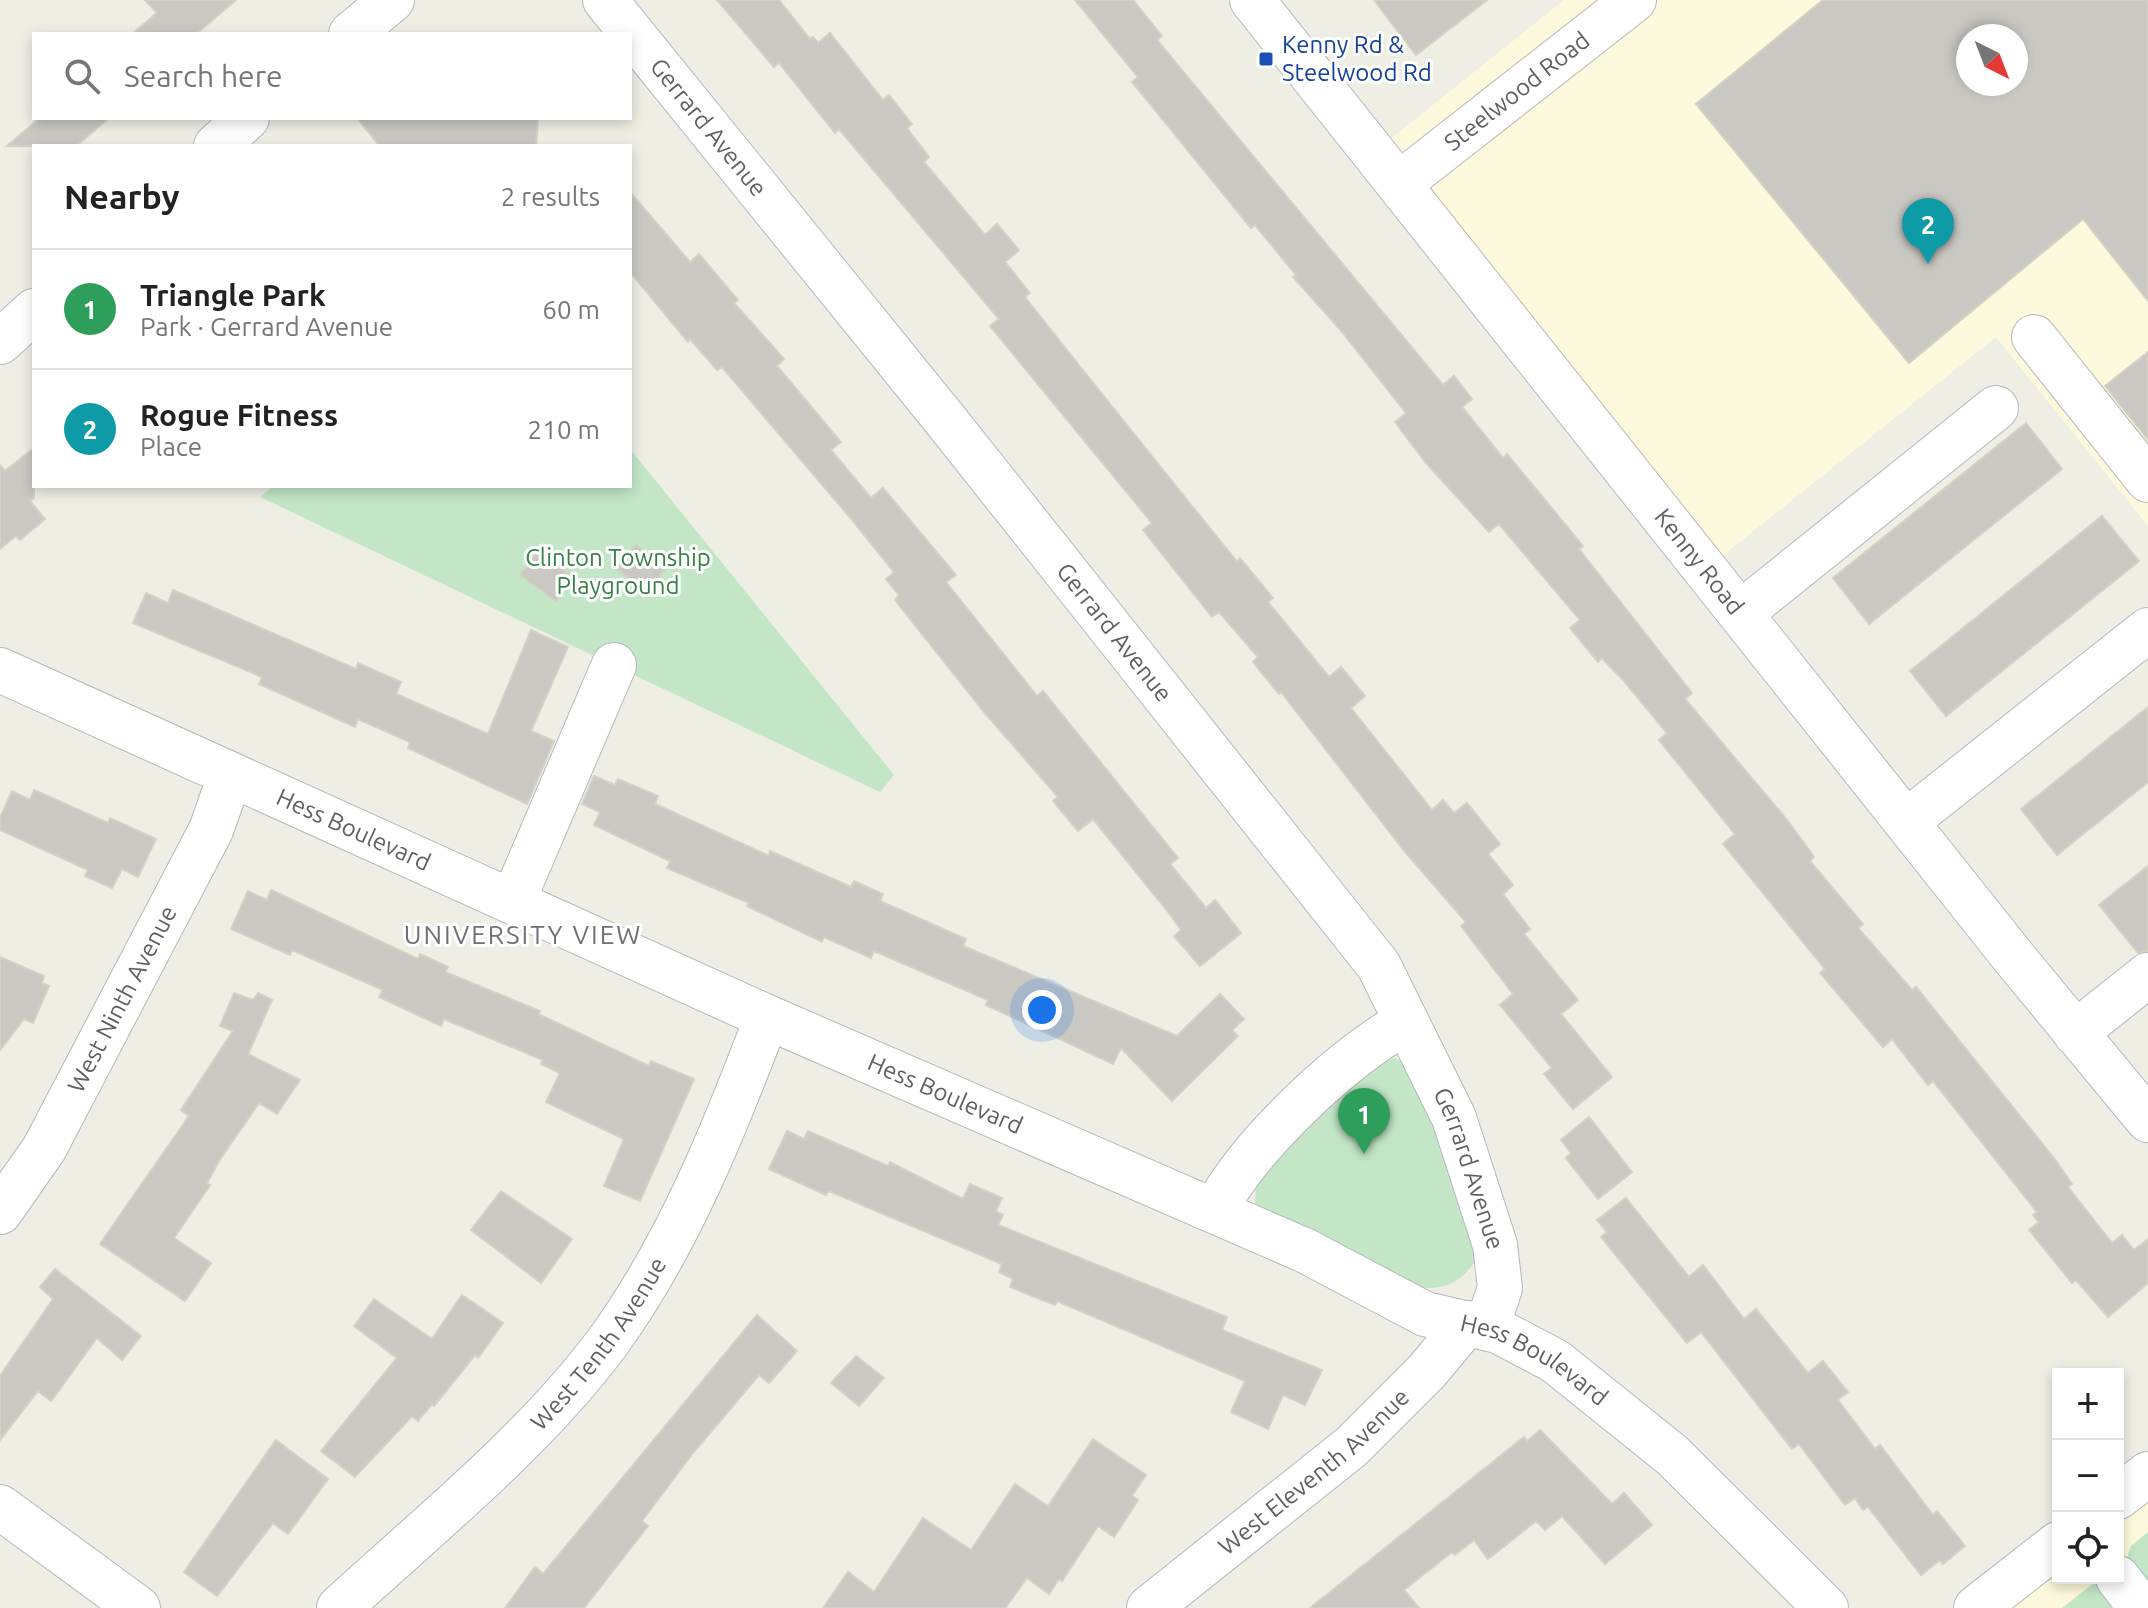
<!DOCTYPE html>
<meta charset="utf-8">
<style>
body{margin:0;font-family:Ubuntu,sans-serif;background:#f2f2f2;color:#222}
.controls{position:absolute;right:24px;bottom:24px;display:grid;overflow:hidden;border-radius:0px;box-shadow:0 4px 12px #0003}
.controls button{width:72px;height:72px;display:grid;place-items:center;padding:0;border:0;border-bottom:2px solid #e0e0e0;background:#fff;color:#222;font:40px sans-serif}
.compass{position:absolute;left:1956px;top:24px;width:72px;height:72px;border-radius:50%;background:#fff;box-shadow:0 4px 12px #0003;rotate:138deg}
.you{position:absolute;left:1042px;top:1010px;width:28px;height:28px;margin:-20px;border:6px solid #fff;border-radius:50%;background:#1a73e8;box-shadow:0 0 0 12px #1a73e833}
.badge{display:grid;place-items:center;width:52px;height:52px;border-radius:50%;background:#d93025;color:#fff;font-size:26px;font-weight:700}
.pin{position:absolute;translate:-50% -66px;filter:drop-shadow(0 2px 4px #0008)}
.pin::after{content:'';position:absolute;top:42px;width:28px;height:24px;background:inherit;clip-path:polygon(0 0,100% 0,50% 100%)}
.list{margin:0;padding:0;list-style:none}
h2{display:flex;justify-content:space-between;align-items:center;height:104px;margin:0;padding:0 32px;font-size:34px}
h2 small{font-size:26px;font-weight:400;color:#767676}
.list li{display:grid;grid-template-columns:52px 1fr auto;gap:24px;align-items:center;box-sizing:border-box;height:120px;padding:0 32px;border-top:2px solid #e0e0e0}
.list b{display:block;font-size:30px;white-space:nowrap}
.list p{margin:0;font-size:26px;white-space:nowrap;color:#767676}
.list em{font-size:26px;font-style:normal;color:#767676}
.icon{flex:none;width:44px;height:44px;fill:none;stroke:currentColor;stroke-width:2;stroke-linecap:round;stroke-linejoin:round}
.map{position:relative;flex:none;width:2148px;height:1608px;overflow:hidden}
.search{position:absolute;background:#fff;box-shadow:0 4px 12px #0003;left:32px;top:32px;width:600px;height:88px;display:flex;align-items:center;gap:20px;box-sizing:border-box;padding:0 28px;border-radius:0px;color:#767676;font-size:30px}
.panel{position:absolute;background:#fff;box-shadow:0 4px 12px #0003;left:32px;top:144px;width:600px;height:344px;border-radius:0px}
.map>svg:first-child{display:block}
</style>
<div class="map">
<svg width="2148" height="1608" viewBox="0 0 2148 1608">
<rect width="100%" height="100%" fill="#efeee5"/>
<g fill="#fdf9dc" fill-rule="evenodd">
<path d="M 1564,0 L 2148,0 L 2148,526 L 1996,337 L 1711,565 L 1378,149 ZM 1968,36 L 2016,36 L 2016,84 L 1968,84 Z"/>
<polygon points="2148,1481 2148,1608 1987,1608 2058,1552 2058,1578 2118,1578 2118,1505"/>
</g>
<g fill="#c3e6c7">
<polygon points="630,449 894,775 880,792 260,497 273,486 630,486"/>
<path d="M 1396,1058 C 1443,1094 1460,1202 1477,1259 C 1462,1280 1451,1288 1425,1288 L 1266,1220 L 1255,1206 L 1256,1182 L 1304,1127 L 1371,1064 Z"/>
<polygon points="2148,1532 2148,1588 2126,1560 2131,1546"/>
<polygon points="2099,1579 2118,1608 2062,1608"/>
</g>
<g fill="#cac8c2" stroke="#d4d1c4" stroke-width="2" fill-rule="evenodd">
<polygon points="145,0 236,0 196,34 132,34 157,13"/>
<polygon points="717,0 779,0 810,39 813,37 818,43 830,33 883,100 889,95 912,124 907,128 929,157 924,162 985,235 997,224 1019,250 1005,262 1030,293 1025,297 1078,364 1237,562 1240,558 1273,598 1268,602 1329,677 1341,667 1365,696 1351,708 1432,810 1443,800 1454,813 1467,803 1500,844 1488,854 1513,885 1503,894 1530,929 1524,934 1578,1000 1561,1014 1612,1077 1573,1109 1544,1074 1552,1068 1500,1005 1513,994 1461,926 1466,922 1406,853 1281,692 1279,694 1253,662 1258,657 1219,612 1212,617 1143,530 1152,523 990,326 999,319 839,129 835,133 779,63 774,67"/>
<polygon points="1075,0 1133,0 1162,36 1157,40 1443,385 1454,376 1472,399 1462,407 1503,458 1507,454 1583,546 1579,549 1692,693 1685,699 1788,821 1814,857 1810,861 1863,924 1858,928 1912,990 1916,987 2054,1158 2072,1184 2068,1187 2112,1243 2122,1235 2134,1250 2148,1239 2148,1283 2108,1317 2076,1280 2072,1283 2029,1230 2039,1222 2033,1215 2037,1212 1933,1081 1928,1085 1892,1039 1883,1047 1820,973 1825,969 1723,844 1735,834 1659,740 1667,733 1624,681 1602,658 1598,662 1570,628 1580,620 1499,524 1489,532 1426,463 1395,422 1406,413 1338,327 1293,277 1296,275 1255,225 1251,228 1132,82 1138,77"/>
<polygon points="1374,0 1487,0 1416,55"/>
<path d="M 1823,0 L 2148,0 L 2148,301 L 2083,219 L 1909,363 L 1696,104 ZM 1968,36 L 2016,36 L 2016,84 L 1968,84 Z"/>
<polygon points="40,118 109,118 76,146 7,146"/>
<polygon points="357,118 538,118 536,146 380,146"/>
<polygon points="630,192 690,262 699,254 738,300 734,303 784,359 777,366 841,442 831,450 871,498 883,488 956,575 946,582 1037,696 1043,691 1178,858 1170,864 1206,908 1215,900 1241,933 1200,966 1174,936 1181,930 1169,913 1093,819 1078,831 1053,801 1058,797 984,712 895,600 899,595 886,579 894,572 853,521 722,367 717,370 690,339 688,342 630,272"/>
<polygon points="2148,352 2148,440 2105,386"/>
<polygon points="2026,423 2062,469 1869,624 1833,578"/>
<polygon points="34,448 34,498 30,501 45,519 20,540 16,536 0,549 0,465 5,471"/>
<polygon points="2102,516 2139,561 1946,716 1910,671"/>
<polygon points="636,545 665,569 646,593 617,569"/>
<polygon points="538,551 574,578 556,601 520,575"/>
<polygon points="173,590 356,669 358,663 401,682 396,694 488,734 531,630 568,647 531,731 554,741 527,804 408,748 410,742 358,719 355,727 259,684 262,677 133,623 146,593 168,603"/>
<polygon points="2148,707 2148,782 2057,855 2021,809"/>
<polygon points="594,776 615,785 618,779 658,796 655,804 769,856 770,851 851,887 854,881 883,894 880,901 966,939 963,946 1177,1036 1220,994 1244,1019 1232,1030 1238,1036 1172,1101 1121,1048 1113,1064 986,1005 988,1000 874,951 871,958 824,937 822,942 747,906 749,903 667,868 670,861 594,825 600,812 582,804"/>
<polygon points="34,790 108,823 110,818 156,839 138,877 122,869 112,888 85,876 88,870 0,830 0,818 12,791 30,800"/>
<polygon points="2148,866 2148,951 2138,953 2099,905"/>
<polygon points="271,890 418,959 420,954 448,967 445,972 540,1011 538,1014 649,1066 651,1061 694,1079 640,1201 604,1186 624,1139 546,1102 560,1073 541,1064 543,1060 444,1019 441,1026 379,997 383,990 292,950 290,955 231,929 248,891 267,900"/>
<polygon points="0,957 44,976 42,983 49,986 33,1023 24,1019 0,1050"/>
<polygon points="234,993 253,1000 258,993 272,1000 248,1054 300,1080 277,1114 259,1103 219,1161 207,1183 210,1185 174,1238 211,1263 185,1301 100,1244 189,1116 181,1110 233,1031 220,1026"/>
<polygon points="1589,1117 1632,1172 1598,1199 1566,1158 1571,1153 1561,1140"/>
<polygon points="787,1131 804,1139 808,1131 888,1166 890,1162 963,1199 970,1184 1002,1198 996,1211 1003,1215 998,1225 1227,1317 1222,1330 1322,1370 1305,1405 1283,1395 1268,1429 1231,1412 1245,1381 1057,1301 1055,1305 1010,1287 1013,1279 999,1272 1002,1264 829,1191 826,1195 769,1169"/>
<polygon points="501,1191 572,1239 541,1283 471,1230"/>
<polygon points="1626,1198 1689,1277 1703,1265 1744,1319 1756,1309 1808,1373 1823,1361 1848,1392 1838,1400 1875,1449 1880,1445 1933,1515 1937,1511 1965,1546 1943,1564 1940,1560 1921,1575 1868,1507 1863,1510 1855,1498 1845,1505 1799,1444 1792,1449 1701,1332 1687,1343 1601,1237 1607,1232 1597,1220"/>
<polygon points="55,1269 141,1336 122,1360 97,1338 51,1401 38,1391 0,1440 0,1376 53,1299 40,1287"/>
<polygon points="462,1295 503,1323 478,1358 475,1355 434,1406 432,1404 418,1421 412,1416 355,1477 321,1451 397,1358 354,1326 374,1299 432,1339"/>
<polygon points="757,1315 797,1351 769,1383 759,1375 693,1453 642,1521 648,1526 584,1608 505,1608 535,1567 543,1574"/>
<polygon points="856,1356 884,1378 859,1406 831,1383"/>
<polygon points="1540,1430 1612,1504 1624,1493 1652,1525 1605,1564 1562,1516 1545,1530 1536,1521 1488,1559 1474,1540 1455,1555 1452,1552 1404,1590 1419,1608 1310,1608 1524,1437 1527,1441"/>
<polygon points="1093,1439 1146,1475 1132,1496 1138,1500 1114,1537 1098,1526 1062,1581 1059,1579 1049,1594 1027,1578 1005,1608 823,1608 848,1572 874,1592 923,1518 971,1550 1015,1484 1048,1506"/>
<polygon points="276,1440 328,1479 288,1534 273,1523 217,1596 184,1572"/>
</g>
<g fill="none" stroke-linecap="round" stroke-linejoin="round">
<defs>
<g id="minor">
<path id="s1" d="M 605,0 L 947,422 L 1379,966 L 1454,1118 L 1495,1245 L 1500,1288 L 1487,1327"/>
<path id="s2" d="M 1252,0 L 2015,959 L 2148,1120"/>
<polyline points="351,34 392,0"/>
<polyline points="216,146 247,118"/>
<path id="s3" d="M 1399,184 L 1634,0"/>
<polyline points="2034,337 2148,480"/>
<polyline points="0,342 34,311"/>
<polyline points="1742,612 1996,408"/>
<path id="s4" d="M 0,670 L 767,1017 L 1306,1251 L 1425,1314 L 1498,1331 L 1555,1361 L 1672,1455 L 1826,1608"/>
<polyline points="1907,821 2148,630"/>
<polyline points="513,901 614,665"/>
<polyline points="2075,1033 2148,975"/>
<path d="M 1215,1210 C 1251,1143 1340,1060 1406,1022"/>
<path id="s5" d="M 0,1212 L 44,1149 L 211,830 L 230,776"/>
<polyline points="2118,1497 2148,1474"/>
<polyline points="0,1507 138,1608"/>
<polyline points="2118,1578 2141,1608"/>
<path id="s6" d="M 339,1608 C 430,1524 532,1443 607,1343 C 678,1246 725,1128 767,1017"/>
<path id="s7" d="M 1149,1608 L 1351,1447 L 1428,1370 L 1467,1323"/>
<polyline points="1976,1608 2058,1544"/>
</g>
</defs>
<use href="#minor" stroke="#b6b7bc" stroke-width="46"/>
<use href="#minor" stroke="#fff" stroke-width="44"/>
</g>
<rect fill="#1a4fb4" stroke="#fff" stroke-width="3" x="1258" y="51" width="16" height="16" rx="4"/>
<g text-anchor="middle" stroke-width="6" stroke-linejoin="round" paint-order="stroke">
<g font-size="24" fill="#164399" stroke="#fff" text-anchor="start">
<text x="1282" y="53">Kenny Rd &amp;<tspan x="1282" dy="28">Steelwood Rd</tspan></text>
</g>
<g font-size="24" fill="#5d6065" stroke="#fff">
<text dy="8" stroke="none"><textPath href="#s3" startOffset="150">Steelwood Road</textPath></text>
<text dy="8" stroke="none"><textPath href="#s1" startOffset="164">Gerrard Avenue</textPath></text>
<text dy="8" stroke="none"><textPath href="#s2" startOffset="718">Kenny Road</textPath></text>
<text dy="8" stroke="none"><textPath href="#s1" startOffset="812">Gerrard Avenue</textPath></text>
<text dy="8" stroke="none"><textPath href="#s4" startOffset="388">Hess Boulevard</textPath></text>
<text dy="8" stroke="none"><textPath href="#s5" startOffset="246">West Ninth Avenue</textPath></text>
<text dy="8" stroke="none"><textPath href="#s4" startOffset="1036">Hess Boulevard</textPath></text>
<text dy="8" stroke="none"><textPath href="#s1" startOffset="1460">Gerrard Avenue</textPath></text>
<text dy="8" stroke="none"><textPath href="#s6" startOffset="372">West Tenth Avenue</textPath></text>
<text dy="8" stroke="none"><textPath href="#s4" startOffset="1684">Hess Boulevard</textPath></text>
<text dy="8" stroke="none"><textPath href="#s7" startOffset="214">West Eleventh Avenue</textPath></text>
</g>
<g font-size="24" fill="#378244" stroke="#fff">
<text x="618" y="566">Clinton Township<tspan x="618" dy="28">Playground</tspan></text>
</g>
<g font-size="26" letter-spacing="2" fill="#6e7177" stroke="#fff">
<text x="523" y="944">UNIVERSITY VIEW</text>
</g>
</g>
</svg>
<div class="controls">
<button>+</button>
<button>−</button>
<button><svg class="icon" aria-label="locate" viewBox="0 0 24 24"><circle cx="12" cy="12" r="6"/><path d="M12 2v4M12 18v4M2 12h4M18 12h4"/></svg></button>
</div>
<svg class="compass" viewBox="-18 -18 36 36"><path d="M0-13l5 13h-10z" fill="#e53935"/><path d="M0 13l5-13h-10z" fill="#767676"/></svg>
<div class="you"></div>
<div class="pin badge" style="left:1364px;top:1154px;background:#2e9e5b">1</div>
<div class="pin badge" style="left:1928px;top:264px;background:#0f9aa8">2</div>
<div class="search"><svg class="icon" aria-label="search" viewBox="0 0 24 24"><circle cx="10" cy="10" r="6"/><path d="M15 15l6 6"/></svg>Search here</div>
<section class="panel">
<h2>Nearby<small>2 results</small></h2>
<ul class="list">
<li><span class="badge" style="background:#2e9e5b">1</span><div><b>Triangle Park</b><p>Park · Gerrard Avenue</p></div><em>60 m</em></li>
<li><span class="badge" style="background:#0f9aa8">2</span><div><b>Rogue Fitness</b><p>Place</p></div><em>210 m</em></li>
</ul>
</section>
</div>
